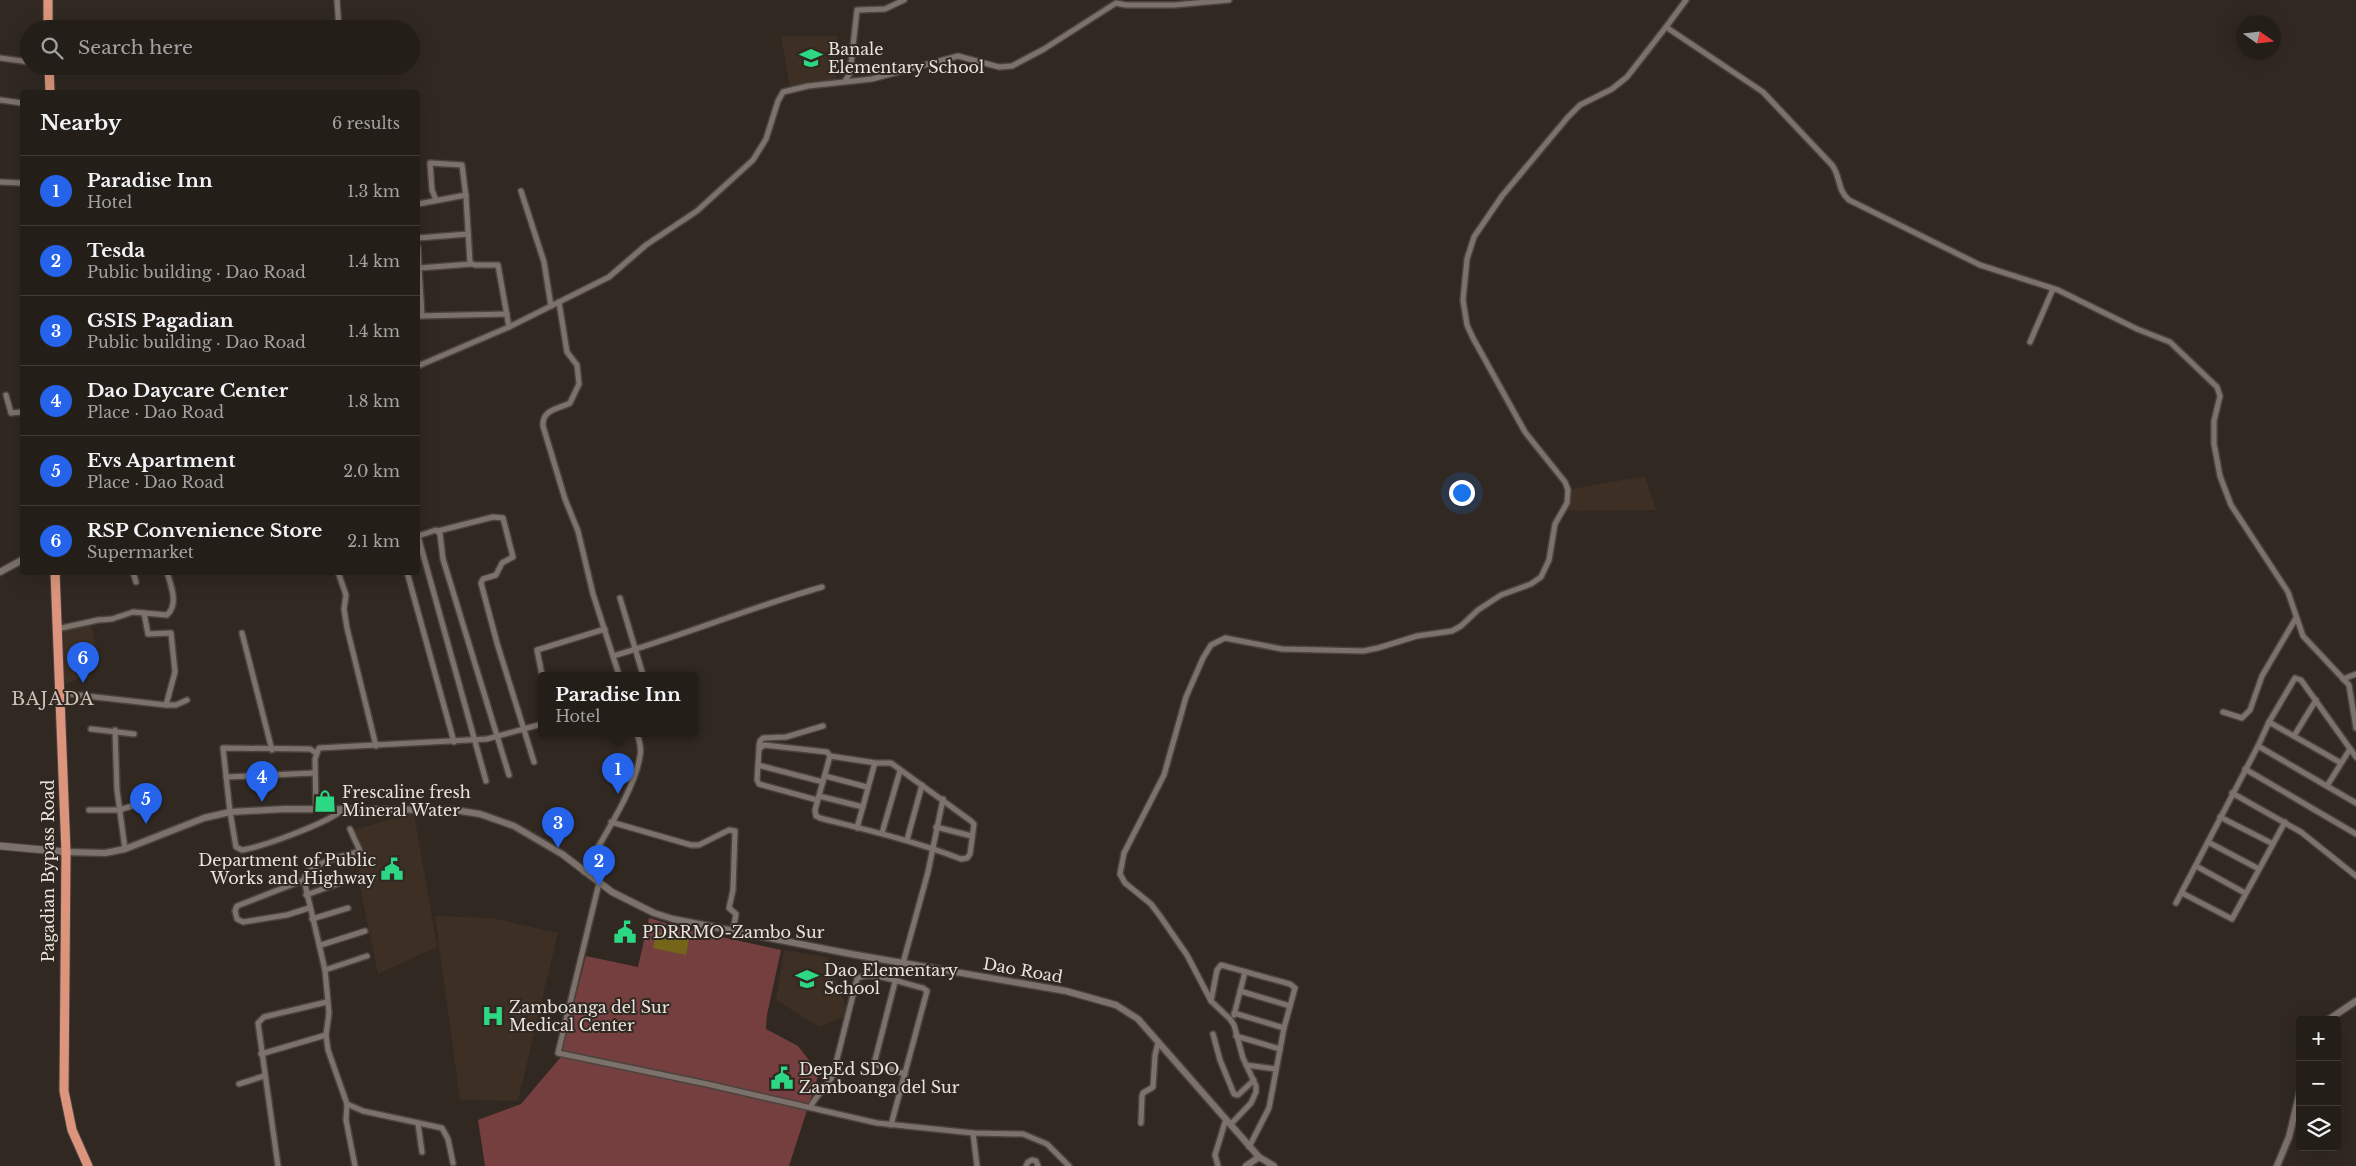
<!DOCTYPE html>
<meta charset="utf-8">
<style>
body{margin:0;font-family:"Libre Baskerville",serif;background:#302b26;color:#f1f3f6}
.controls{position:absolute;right:15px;bottom:15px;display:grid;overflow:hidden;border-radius:5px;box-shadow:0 5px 20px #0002}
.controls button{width:45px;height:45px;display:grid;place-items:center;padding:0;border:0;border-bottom:1px solid #413c38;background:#241e19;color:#f1f3f6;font:25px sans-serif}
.compass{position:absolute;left:2236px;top:15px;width:45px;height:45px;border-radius:50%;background:#241e19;box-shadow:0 5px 20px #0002;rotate:104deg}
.you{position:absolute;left:1461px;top:492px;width:18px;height:18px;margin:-12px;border:4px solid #fff;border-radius:50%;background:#1a73e8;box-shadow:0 0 0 8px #1a73e833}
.badge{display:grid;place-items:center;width:32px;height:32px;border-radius:50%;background:#2563eb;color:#fff;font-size:16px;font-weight:700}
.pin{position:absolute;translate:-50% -41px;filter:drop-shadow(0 1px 2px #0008)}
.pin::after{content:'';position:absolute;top:26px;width:18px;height:15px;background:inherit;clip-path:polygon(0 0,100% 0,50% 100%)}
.popup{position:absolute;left:538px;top:672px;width:160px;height:65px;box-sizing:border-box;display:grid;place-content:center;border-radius:5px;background:#241e19;filter:drop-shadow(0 1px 4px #0005);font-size:16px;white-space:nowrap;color:#a3a2a2}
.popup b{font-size:19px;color:#f1f3f6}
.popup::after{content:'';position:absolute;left:50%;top:100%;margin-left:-10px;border:10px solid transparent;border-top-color:#241e19}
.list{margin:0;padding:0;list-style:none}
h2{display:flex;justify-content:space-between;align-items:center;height:65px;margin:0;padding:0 20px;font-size:21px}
h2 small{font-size:16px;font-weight:400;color:#a3a2a2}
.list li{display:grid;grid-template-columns:32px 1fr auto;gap:15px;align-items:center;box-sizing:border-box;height:70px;padding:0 20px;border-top:1px solid #413c38}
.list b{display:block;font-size:19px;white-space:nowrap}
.list p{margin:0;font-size:16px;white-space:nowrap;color:#a3a2a2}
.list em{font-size:16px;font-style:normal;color:#a3a2a2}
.icon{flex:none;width:28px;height:28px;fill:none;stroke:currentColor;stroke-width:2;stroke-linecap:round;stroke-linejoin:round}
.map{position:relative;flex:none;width:2356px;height:1166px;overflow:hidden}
.search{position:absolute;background:#241e19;box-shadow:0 5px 20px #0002;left:20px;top:20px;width:400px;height:55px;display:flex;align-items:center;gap:12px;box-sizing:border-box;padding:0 18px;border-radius:28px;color:#a3a2a2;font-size:19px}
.panel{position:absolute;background:#241e19;box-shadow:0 5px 20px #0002;left:20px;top:90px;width:400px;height:485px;border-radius:5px}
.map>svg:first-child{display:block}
</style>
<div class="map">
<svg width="2356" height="1166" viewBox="0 0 2356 1166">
<rect width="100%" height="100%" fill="#302821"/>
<g fill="#3d2f24">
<polygon points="781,36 837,36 836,80 790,87"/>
<polygon points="1645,476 1656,510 1567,511 1570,505 1571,489"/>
<polygon points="91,623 98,661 76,679 65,685 63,629"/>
<polygon points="414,813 437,947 378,974 357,873 365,860 353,830"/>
<polygon points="435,916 492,918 558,933 518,1101 460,1100"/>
<polygon points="784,950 827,957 849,1015 819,1027 776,1000"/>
</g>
<polygon fill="#753f3f" points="649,918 689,930 781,950 767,1015 766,1029 798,1046 819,1073 789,1166 485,1166 478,1120 521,1104 560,1058 586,956 638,967"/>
<polygon fill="#746519" points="657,932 689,939 686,955 653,948"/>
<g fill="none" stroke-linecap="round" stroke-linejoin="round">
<defs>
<g id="minor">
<polyline points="337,0 339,29"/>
<path d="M 1686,0 L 1666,27 L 1763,92 L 1832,165 C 1841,177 1837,190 1849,200 L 1980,265 L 2058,290 L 2137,329 L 2170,342 L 2217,387 L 2220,396 L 2214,421 L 2214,444 L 2220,476 L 2231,505 L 2288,592 L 2303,636 L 2349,685 L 2356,728"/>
<polyline points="0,58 29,62"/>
<polyline points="341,66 341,67"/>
<polyline points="845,81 850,73 857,10 885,9 904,0"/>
<polyline points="0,100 22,103"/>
<polyline points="0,182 22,183"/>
<polyline points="521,191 544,262 551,306"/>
<polyline points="436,200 432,190 430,163 462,165 466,197 470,263 475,265 498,265 509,327"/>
<polyline points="418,204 466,195"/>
<polyline points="418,238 468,234"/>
<polyline points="418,247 419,268"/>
<path d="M 559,302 L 567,352 L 577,365 L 579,384 L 570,403 C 559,409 542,409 543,426 L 565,499 L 578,531 L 593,594 L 619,675"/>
<polyline points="418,316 507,314"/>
<polyline points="422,316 419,268 472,264"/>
<polyline points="2030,342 2053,289"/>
<polyline points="418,366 509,327 609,277 646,245 697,211 753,160 766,139 778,101 783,92 808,86 872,79 958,56 999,67 1012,66 1044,49 1116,3 1126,5 1174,5 1229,0"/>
<polyline points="6,395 11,413 22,412"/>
<polyline points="438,531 493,517 503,518 513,557 502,563 496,575 483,579 481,583 497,643 534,762"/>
<polyline points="418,536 436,530 440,534 443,559 509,775"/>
<polyline points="418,536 486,781"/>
<polyline points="133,572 136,582"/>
<polyline points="338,572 346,595 344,609 347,628 376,746"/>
<polyline points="407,572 454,742"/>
<polyline points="620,598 643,675"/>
<polyline points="144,613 148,634 171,633 175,672 166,705"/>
<path d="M 57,629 L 98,620 L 112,619 L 133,612 L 167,615 C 179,604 171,586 167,572"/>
<polyline points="242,633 272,750"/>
<path d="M 613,656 C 684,635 752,607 822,587"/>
<polyline points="542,675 537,650 605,629"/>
<polyline points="2343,679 2356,674"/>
<polyline points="60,693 166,705 176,705 187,700"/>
<polyline points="2223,712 2242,718 2250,710 2262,676 2296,618"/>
<polyline points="2269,722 2341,763"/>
<polyline points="91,729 134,734"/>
<polyline points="115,730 117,790 125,849"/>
<polyline points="2294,736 2316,700"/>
<polyline points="2258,746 2356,803"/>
<polyline points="759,747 760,741 763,738 786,737 823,726"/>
<path d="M 316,753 L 310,749 L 223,748 L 230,812 L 236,847 L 242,850 C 262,847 331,822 343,809"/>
<polyline points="758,765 823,782"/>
<polyline points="2245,769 2356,834"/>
<polyline points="825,776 867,787"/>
<polyline points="226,777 314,773"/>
<polyline points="2327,786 2350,749"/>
<polyline points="2232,793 2301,832 2356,876"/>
<polyline points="819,796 863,807"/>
<polyline points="817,800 759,784 757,780 759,749 764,745 827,752 830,756"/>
<polyline points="316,809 315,759 319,748 487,739 542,724"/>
<polyline points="89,810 119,810 148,801"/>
<polyline points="2220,817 2273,844"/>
<polyline points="611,822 691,845 699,845 729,830 735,831 733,890 729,908 736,914 733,931"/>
<polyline points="936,827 972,836"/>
<path d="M 857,828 L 874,766 L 876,763 L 891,763 L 971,821 L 974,824 L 970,854 L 967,858 L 961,859 C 915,841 867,830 820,818 L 816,816 L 815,810 L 830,756 L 876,763"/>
<path d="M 350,829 L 360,851 C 345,856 306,863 304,880 L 325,970 L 329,1013 L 326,1035 L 328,1050 L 347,1104 L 346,1120 L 355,1166"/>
<polyline points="882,833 900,771"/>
<polyline points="907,840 922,785"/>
<polyline points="2208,842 2259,869"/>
<polyline points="2196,866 2245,893"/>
<path d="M 584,872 C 601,840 635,790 640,756 C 642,748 639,740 637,733"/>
<polyline points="304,880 237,906 235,911 237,919 243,922 287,915 309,908"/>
<polyline points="599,883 558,1053 707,1084 877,1123 973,1133 1023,1134 1047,1144 1069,1166"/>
<polyline points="2182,893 2232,919 2285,822"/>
<polyline points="306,895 356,877"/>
<polyline points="2176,903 2258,746 2269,722 2295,678 2301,680 2356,757"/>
<polyline points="312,919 348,908"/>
<polyline points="321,945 365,931"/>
<polyline points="903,963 928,872 943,799"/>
<polyline points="325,970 367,956"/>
<polyline points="895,982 874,1064 905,1074"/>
<polyline points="1240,991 1290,1006"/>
<polyline points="1211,1001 1217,970 1221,965 1290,984 1295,988 1284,1028 1269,1108 1249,1147"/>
<polyline points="1234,1013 1284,1028"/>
<polyline points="1234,1015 1245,972"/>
<polyline points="1213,1034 1220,1060 1234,1094 1238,1095 1254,1080"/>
<polyline points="1236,1036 1280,1049"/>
<polyline points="261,1054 326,1035"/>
<polyline points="1246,1065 1276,1069"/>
<polyline points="239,1084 264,1076"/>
<polyline points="347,1104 363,1111 442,1128 448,1139 453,1163"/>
<path d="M 811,1106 C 817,1094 828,1087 833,1075 L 857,979 C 869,969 907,985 923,988 L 927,991 L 891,1125"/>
<polyline points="1141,1123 1142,1096 1143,1093 1153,1087 1155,1055 1158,1043"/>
<polyline points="418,1124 422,1152"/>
<polyline points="1231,1124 1251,1103 1256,1092 1256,1086 1243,1058 1234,1025 1230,1019 1211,1001 1187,955 1160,916 1151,904 1125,883 1120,874 1124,853 1164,775 1186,697 1203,658 1211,645 1225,638 1282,649 1363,651 1378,648 1417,636 1452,631 1461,626 1478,610 1501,595 1531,584 1541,577 1549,560 1555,524 1567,503 1568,490 1565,482 1525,432 1473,338 1467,325 1463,300 1467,259 1474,237 1502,196 1568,117 1580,105 1612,89 1627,77 1666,27"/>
<polyline points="973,1133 977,1166"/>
<polyline points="278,1166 258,1023 264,1017 327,1002"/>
<polyline points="1026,1166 1028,1162 1032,1160 1036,1161 1038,1166"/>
<polyline points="1218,1166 1215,1155 1226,1119"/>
</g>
<g id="tertiary">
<polyline points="0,572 22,560"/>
<polyline points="66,852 105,853 125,849 204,818 230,812 285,809 454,810 480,814 514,826 562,854 612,892 654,913 673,919 851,954 1066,991 1116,1005 1138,1019 1259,1157 1274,1166"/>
<polyline points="2328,1020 2356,1001"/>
<polyline points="1246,1166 1259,1157"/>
<polyline points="2277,1166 2289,1137 2300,1091"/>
</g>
<polyline id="secondary" points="0,846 66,852"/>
<g id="trunk">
<polyline points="48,0 48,29"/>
<polyline points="49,66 50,92"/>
<polyline points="55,572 66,852 64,1091 72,1130 88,1166"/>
</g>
</defs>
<use href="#minor" stroke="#4a433e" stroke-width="8"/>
<use href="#tertiary" stroke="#4a433e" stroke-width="9"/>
<use href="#secondary" stroke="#4a433e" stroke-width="9"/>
<use href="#trunk" stroke="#4a433e" stroke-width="11"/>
<use href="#minor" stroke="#7d726b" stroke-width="5"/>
<use href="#tertiary" stroke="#7d726b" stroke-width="6"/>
<use href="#secondary" stroke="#7d726b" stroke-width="7"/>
<use href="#trunk" stroke="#dc957c" stroke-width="9"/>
</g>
<defs>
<symbol id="school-bare" viewBox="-9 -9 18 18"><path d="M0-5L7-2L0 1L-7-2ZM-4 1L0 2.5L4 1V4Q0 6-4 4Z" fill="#2dd884" stroke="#302821" stroke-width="2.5" paint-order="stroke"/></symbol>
<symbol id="shop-bare" viewBox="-9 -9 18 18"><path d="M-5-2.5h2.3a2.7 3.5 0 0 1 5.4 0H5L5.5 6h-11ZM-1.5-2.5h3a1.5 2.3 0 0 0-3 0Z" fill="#2dd884" stroke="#302821" stroke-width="2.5" paint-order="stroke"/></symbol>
<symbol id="civic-bare" viewBox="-9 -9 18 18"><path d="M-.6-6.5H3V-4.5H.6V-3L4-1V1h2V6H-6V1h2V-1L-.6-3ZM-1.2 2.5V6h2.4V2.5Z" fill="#2dd884" stroke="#302821" stroke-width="2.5" paint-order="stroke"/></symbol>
<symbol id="hospital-bare" viewBox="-9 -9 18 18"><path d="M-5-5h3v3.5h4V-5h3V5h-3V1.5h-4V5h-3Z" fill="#2dd884" stroke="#302821" stroke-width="2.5" paint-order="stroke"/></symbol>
</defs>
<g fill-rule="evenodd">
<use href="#school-bare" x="795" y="42" width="32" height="32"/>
<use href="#shop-bare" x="309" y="785" width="32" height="32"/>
<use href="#civic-bare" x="376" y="853" width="32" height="32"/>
<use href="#civic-bare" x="609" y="916" width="32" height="32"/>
<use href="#school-bare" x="791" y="963" width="32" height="32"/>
<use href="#hospital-bare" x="477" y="1000" width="32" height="32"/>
<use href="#civic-bare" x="766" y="1062" width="32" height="32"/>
</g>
<g text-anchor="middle" stroke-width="4" stroke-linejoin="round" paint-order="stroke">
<g font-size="16" fill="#e9e3df" stroke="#302821" text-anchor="start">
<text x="828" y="55">Banale<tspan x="828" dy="18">Elementary School</tspan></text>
<text x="342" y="798">Frescaline fresh<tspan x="342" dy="18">Mineral Water</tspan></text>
<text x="376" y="866" text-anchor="end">Department of Public<tspan x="376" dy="18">Works and Highway</tspan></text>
<text x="642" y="938">PDRRMO-Zambo Sur</text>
<text x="824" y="976">Dao Elementary<tspan x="824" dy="18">School</tspan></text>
<text x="509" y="1013">Zamboanga del Sur<tspan x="509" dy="18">Medical Center</tspan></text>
<text x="799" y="1075">DepEd SDO<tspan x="799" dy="18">Zamboanga del Sur</tspan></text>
</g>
<g font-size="16" fill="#e9e3df" stroke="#302821">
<text transform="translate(48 871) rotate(-90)" y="6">Pagadian Bypass Road</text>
<text transform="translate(1023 970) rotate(10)" y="6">Dao Road</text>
</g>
<g font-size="18" letter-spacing="1" fill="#ccc1b8" stroke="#302821">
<text x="53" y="705">BAJADA</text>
</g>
</g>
</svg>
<div class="controls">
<button>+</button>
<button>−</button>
<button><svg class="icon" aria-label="layers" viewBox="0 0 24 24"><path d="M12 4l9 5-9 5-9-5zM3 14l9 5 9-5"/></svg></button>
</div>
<svg class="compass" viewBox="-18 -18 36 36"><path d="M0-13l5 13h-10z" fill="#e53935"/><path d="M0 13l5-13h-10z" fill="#a3a2a2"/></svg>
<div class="you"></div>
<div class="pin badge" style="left:618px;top:794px">1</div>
<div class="popup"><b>Paradise Inn</b>Hotel</div>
<div class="pin badge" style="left:599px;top:886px">2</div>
<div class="pin badge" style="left:558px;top:848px">3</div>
<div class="pin badge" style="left:262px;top:802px">4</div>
<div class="pin badge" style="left:146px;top:824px">5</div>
<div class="pin badge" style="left:83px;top:683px">6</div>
<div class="search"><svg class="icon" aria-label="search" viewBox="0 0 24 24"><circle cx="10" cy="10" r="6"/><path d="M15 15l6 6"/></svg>Search here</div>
<section class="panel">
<h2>Nearby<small>6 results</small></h2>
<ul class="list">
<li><span class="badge">1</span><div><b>Paradise Inn</b><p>Hotel</p></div><em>1.3 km</em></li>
<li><span class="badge">2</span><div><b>Tesda</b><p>Public building · Dao Road</p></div><em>1.4 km</em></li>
<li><span class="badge">3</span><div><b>GSIS Pagadian</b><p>Public building · Dao Road</p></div><em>1.4 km</em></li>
<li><span class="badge">4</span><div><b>Dao Daycare Center</b><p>Place · Dao Road</p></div><em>1.8 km</em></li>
<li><span class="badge">5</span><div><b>Evs Apartment</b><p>Place · Dao Road</p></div><em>2.0 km</em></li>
<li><span class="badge">6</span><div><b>RSP Convenience Store</b><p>Supermarket</p></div><em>2.1 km</em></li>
</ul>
</section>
</div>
